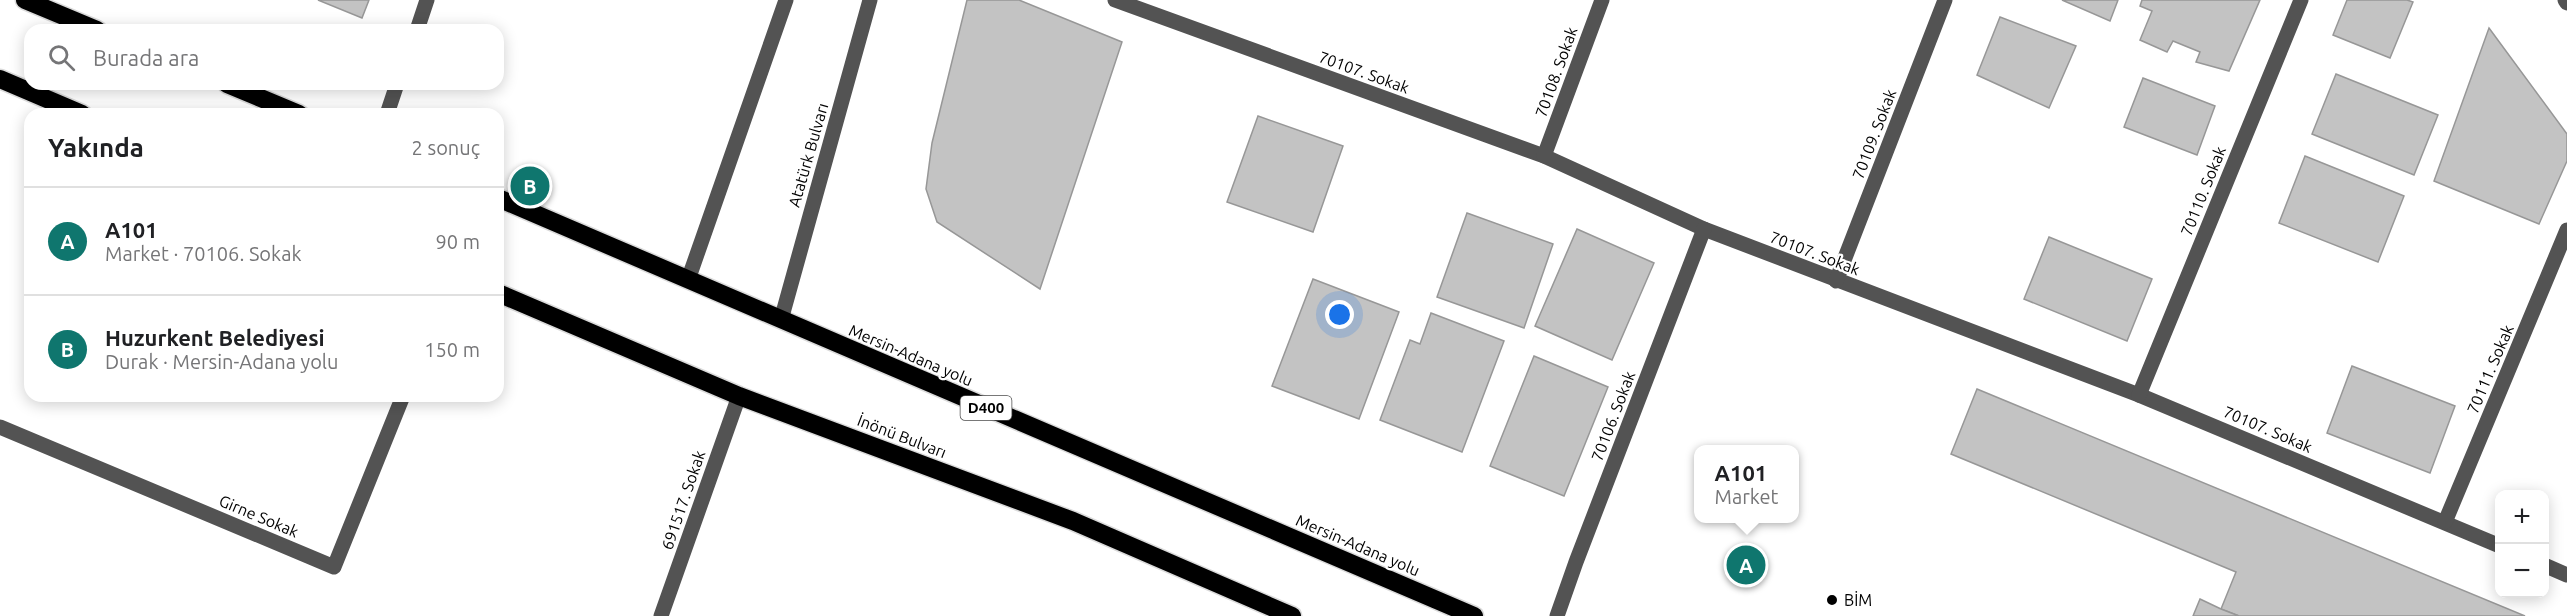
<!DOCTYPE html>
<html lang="tr">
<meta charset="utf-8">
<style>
body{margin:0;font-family:Ubuntu,sans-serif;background:#f6f6f6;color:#202124}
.controls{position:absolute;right:18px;bottom:18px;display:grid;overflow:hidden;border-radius:12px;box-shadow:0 3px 15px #0003}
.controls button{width:54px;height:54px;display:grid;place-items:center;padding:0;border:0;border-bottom:2px solid #e0e0e0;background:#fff;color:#202124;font:30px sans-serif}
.you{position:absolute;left:1340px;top:315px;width:21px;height:21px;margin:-15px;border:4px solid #fff;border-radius:50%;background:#1a73e8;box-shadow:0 0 0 9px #1a73e833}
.badge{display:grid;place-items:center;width:39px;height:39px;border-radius:50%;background:#0f766e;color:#fff;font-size:20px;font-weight:700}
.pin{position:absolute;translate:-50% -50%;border:3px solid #fff;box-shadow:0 2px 6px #0006}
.popup{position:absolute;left:1694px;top:445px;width:105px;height:78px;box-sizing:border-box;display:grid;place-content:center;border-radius:12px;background:#fff;filter:drop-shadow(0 2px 4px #0005);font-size:20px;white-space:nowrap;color:#757577}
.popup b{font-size:22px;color:#202124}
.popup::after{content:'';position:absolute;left:50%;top:100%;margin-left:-12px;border:12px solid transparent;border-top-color:#fff}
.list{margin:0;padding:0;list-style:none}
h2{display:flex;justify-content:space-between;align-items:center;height:78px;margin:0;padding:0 24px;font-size:26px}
h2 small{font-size:20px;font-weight:400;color:#757577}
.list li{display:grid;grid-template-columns:39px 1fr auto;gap:18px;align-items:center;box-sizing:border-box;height:108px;padding:0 24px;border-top:2px solid #e0e0e0}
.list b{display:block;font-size:22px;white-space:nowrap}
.list p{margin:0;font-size:20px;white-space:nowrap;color:#757577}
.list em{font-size:20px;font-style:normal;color:#757577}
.icon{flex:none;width:33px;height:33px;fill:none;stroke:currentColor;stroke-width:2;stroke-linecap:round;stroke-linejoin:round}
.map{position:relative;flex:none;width:2567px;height:616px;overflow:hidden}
.search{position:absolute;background:#fff;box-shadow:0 3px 15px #0003;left:24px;top:24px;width:480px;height:66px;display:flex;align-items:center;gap:15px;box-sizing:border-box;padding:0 21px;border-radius:18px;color:#757577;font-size:22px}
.panel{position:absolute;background:#fff;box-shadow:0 3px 15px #0003;left:24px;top:108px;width:480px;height:294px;border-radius:18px}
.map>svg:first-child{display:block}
</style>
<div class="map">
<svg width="2567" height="616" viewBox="0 0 2567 616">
<rect width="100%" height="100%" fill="#fff"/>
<g fill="#c3c3c3" stroke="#979797" stroke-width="1.5">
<polygon points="318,0 369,0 362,18"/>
<polygon points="967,0 1019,0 1122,42 1040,289 937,222 926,189 932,143"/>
<polygon points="2062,0 2118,0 2110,21"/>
<polygon points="2142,0 2260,0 2229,71 2196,62 2200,52 2173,41 2167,52 2140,40 2152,11 2140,6"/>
<polygon points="2347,0 2407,0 2413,2 2390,58 2333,35"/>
<polygon points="2000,17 2076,46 2049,108 1977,75"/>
<polygon points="2489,28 2567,134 2567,161 2539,224 2434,181"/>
<polygon points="2336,74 2438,115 2414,175 2312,134"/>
<polygon points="2143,78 2215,106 2197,155 2124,127"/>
<polygon points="1258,116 1343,146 1313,232 1227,202"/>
<polygon points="2305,156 2404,196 2378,262 2279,223"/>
<polygon points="1467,213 1553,244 1524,328 1437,297"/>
<polygon points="1577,229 1654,263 1612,360 1535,326"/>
<polygon points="2049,237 2152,279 2127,341 2024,299"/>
<polygon points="1313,279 1399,312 1359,419 1272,386"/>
<polygon points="1431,313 1504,341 1462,452 1380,420 1410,340 1420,344"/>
<polygon points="1534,356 1608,387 1564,496 1490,466"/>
<polygon points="2352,366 2455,406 2430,473 2327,433"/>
<polygon points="1977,389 2525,616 2239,616 2221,609 2236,572 1951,454"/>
<polygon points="2200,599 2221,609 2239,616 2193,616"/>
</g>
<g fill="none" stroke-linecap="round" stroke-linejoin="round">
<defs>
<g id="highway">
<polyline points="25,0 97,30"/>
<polyline points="0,79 82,114"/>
<polyline points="227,84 299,114"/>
<polyline points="498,198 1474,616"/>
<polyline points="498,293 739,396 1073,521 1292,616"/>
</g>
</defs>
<use href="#highway" stroke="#dbdbdb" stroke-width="21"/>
<g stroke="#535353" stroke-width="15">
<polyline points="1115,0 1544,156 1704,229 2139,395 2500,546"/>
<polyline points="2565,0 2567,3"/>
<polyline points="417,30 427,0"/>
<polyline points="387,114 397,84"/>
<polyline points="1544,156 1602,0"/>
<polyline points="688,280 786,0"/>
<polyline points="1836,281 1945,0"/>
<polyline points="781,320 870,0"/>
<polyline points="2139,395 2301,0"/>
<polyline points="0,427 334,567 403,396"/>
<polyline points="2445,522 2567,230"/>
<polyline points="2544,565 2567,575"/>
<polyline points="661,616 739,396"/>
<polyline points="1557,616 1576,562 1704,229"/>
</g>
<use href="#highway" stroke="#000" stroke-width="18"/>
</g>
<circle fill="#000" stroke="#fff" stroke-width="2" cx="1832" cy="600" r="6"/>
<g text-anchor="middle" stroke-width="4.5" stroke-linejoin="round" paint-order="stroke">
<rect fill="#fff" stroke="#4c4c4c" stroke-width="1.5" x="960.5" y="396" width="51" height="24" rx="4.5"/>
<g font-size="15" font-weight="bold" fill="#000">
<text x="986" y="413">D400</text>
</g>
<g font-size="16" fill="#000" stroke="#fff">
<text transform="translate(1364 72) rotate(20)" y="6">70107. Sokak</text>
<text transform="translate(1556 72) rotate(-70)" y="6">70108. Sokak</text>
<text transform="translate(1874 134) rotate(-69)" y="6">70109. Sokak</text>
<text transform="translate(808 155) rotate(-74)" y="6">Atatürk Bulvarı</text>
<text transform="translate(2203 191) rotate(-68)" y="6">70110. Sokak</text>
<text transform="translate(1815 253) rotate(21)" y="6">70107. Sokak</text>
<text transform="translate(911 355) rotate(23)" y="6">Mersin-Adana yolu</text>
<text transform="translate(2490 369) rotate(-67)" y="6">70111. Sokak</text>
<text transform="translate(1613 416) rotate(-69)" y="6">70106. Sokak</text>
<text transform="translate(2268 429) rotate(23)" y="6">70107. Sokak</text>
<text transform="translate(902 436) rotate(21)" y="6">İnönü Bulvarı</text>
<text transform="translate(683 500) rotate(-71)" y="6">691517. Sokak</text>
<text transform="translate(259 516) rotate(23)" y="6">Girne Sokak</text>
<text transform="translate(1358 545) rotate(23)" y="6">Mersin-Adana yolu</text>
</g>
<g font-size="16" fill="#000" stroke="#fff" text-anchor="start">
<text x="1844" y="606">BİM</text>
</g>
</g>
</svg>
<div class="controls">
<button>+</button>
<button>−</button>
</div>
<div class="you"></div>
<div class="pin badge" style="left:1746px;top:565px">A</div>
<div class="popup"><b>A101</b>Market</div>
<div class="pin badge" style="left:530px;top:186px">B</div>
<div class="search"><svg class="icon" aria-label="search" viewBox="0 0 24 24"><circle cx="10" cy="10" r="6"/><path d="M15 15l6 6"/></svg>Burada ara</div>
<section class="panel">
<h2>Yakında<small>2 sonuç</small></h2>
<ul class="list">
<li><span class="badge">A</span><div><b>A101</b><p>Market · 70106. Sokak</p></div><em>90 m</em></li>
<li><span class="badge">B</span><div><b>Huzurkent Belediyesi</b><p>Durak · Mersin-Adana yolu</p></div><em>150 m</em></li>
</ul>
</section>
</div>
